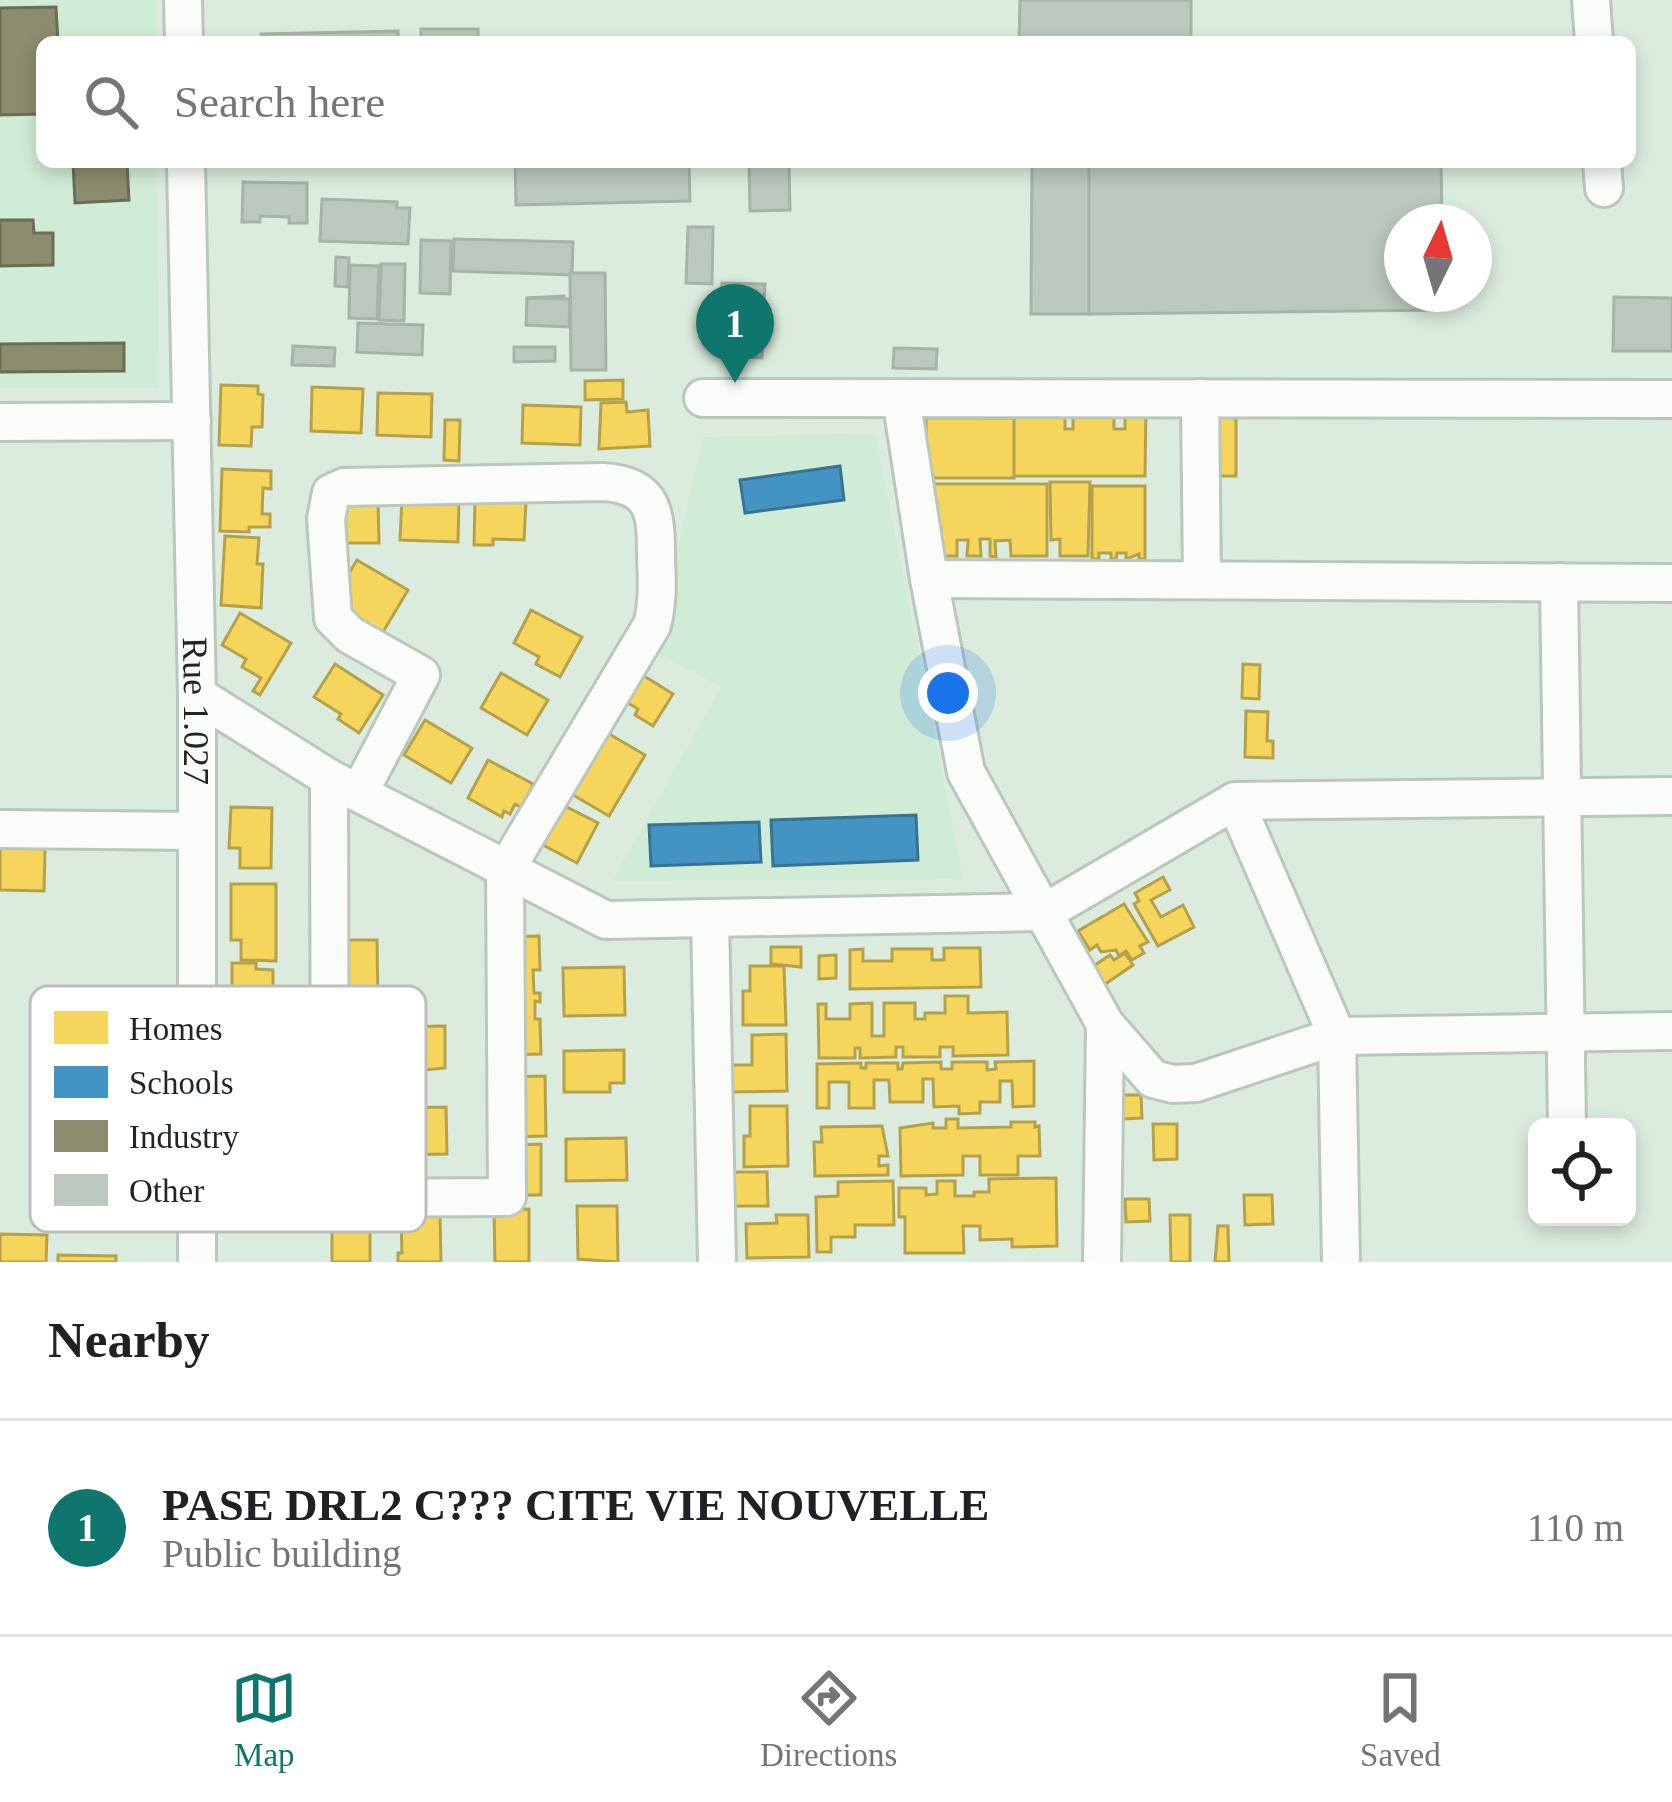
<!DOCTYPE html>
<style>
body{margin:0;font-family:Georgia,serif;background:#f2f2f2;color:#202124}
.controls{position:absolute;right:36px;bottom:36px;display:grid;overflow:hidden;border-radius:18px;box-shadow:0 6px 18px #0003}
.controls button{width:108px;height:108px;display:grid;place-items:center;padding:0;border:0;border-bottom:3px solid #e0e0e0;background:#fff;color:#202124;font:60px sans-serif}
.compass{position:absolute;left:1384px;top:204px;width:108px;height:108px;border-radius:50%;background:#fff;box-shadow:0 6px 18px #0003;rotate:5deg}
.you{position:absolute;left:948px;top:693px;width:42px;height:42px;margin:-30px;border:9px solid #fff;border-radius:50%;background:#1a73e8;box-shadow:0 0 0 18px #1a73e833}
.badge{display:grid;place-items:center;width:78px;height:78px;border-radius:50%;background:#0f766e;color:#fff;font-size:39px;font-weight:700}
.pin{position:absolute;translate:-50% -99px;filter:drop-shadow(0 3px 6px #0008)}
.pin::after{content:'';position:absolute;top:63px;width:42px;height:36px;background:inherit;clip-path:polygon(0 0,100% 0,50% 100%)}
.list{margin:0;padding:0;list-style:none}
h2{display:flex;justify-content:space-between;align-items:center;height:156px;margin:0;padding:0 48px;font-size:51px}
h2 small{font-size:39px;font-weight:400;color:#757577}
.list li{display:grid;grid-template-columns:78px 1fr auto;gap:36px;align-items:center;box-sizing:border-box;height:216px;padding:0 48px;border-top:3px solid #e0e0e0}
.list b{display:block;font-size:45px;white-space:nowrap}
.list p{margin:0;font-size:39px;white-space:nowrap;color:#757577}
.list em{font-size:39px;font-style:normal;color:#757577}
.icon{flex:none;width:66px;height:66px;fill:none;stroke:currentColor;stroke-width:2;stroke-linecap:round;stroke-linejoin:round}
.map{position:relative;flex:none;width:1672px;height:1262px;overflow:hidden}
.search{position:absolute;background:#fff;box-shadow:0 6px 18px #0003;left:36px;right:36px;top:36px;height:132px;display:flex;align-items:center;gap:30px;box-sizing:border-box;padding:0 42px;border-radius:18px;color:#757577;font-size:45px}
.sheet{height:372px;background:#fff}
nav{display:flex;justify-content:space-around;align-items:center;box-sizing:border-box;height:168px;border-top:3px solid #e0e0e0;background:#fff;font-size:33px;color:#757577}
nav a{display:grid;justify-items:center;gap:6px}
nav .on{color:#0f766e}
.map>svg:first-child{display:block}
</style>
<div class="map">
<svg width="1672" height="1262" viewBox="0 0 1672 1262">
<rect width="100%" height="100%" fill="#dbecde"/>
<g fill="#d1ecd6">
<polygon points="0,0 156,0 156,42 42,42 42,162 157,162 159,388 0,388"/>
<polygon points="875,433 963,879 612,881 721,687 654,651 703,437"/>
</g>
<g fill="#f6d55c" stroke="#b5a14a" stroke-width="3">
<polygon points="623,380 623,399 585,400 585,381"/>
<polygon points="221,385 258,386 258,394 263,395 262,427 252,427 251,446 219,445"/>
<polygon points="312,387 363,389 361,433 311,431"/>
<rect x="1200" y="391" width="36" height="85"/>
<polygon points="378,393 432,394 431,437 377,435"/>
<polygon points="626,402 627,412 648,410 650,446 599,449 601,403"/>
<polygon points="523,405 581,407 580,445 522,443"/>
<polygon points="1073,407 1114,407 1114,429 1125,429 1125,407 1146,407 1145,476 1008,476 1008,413 1065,414 1065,429 1073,429"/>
<rect x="926" y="418" width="88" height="60"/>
<polygon points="445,420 460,420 459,461 444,460"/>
<polygon points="222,469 271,471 271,489 263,488 262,514 270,514 270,527 249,527 249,532 220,531"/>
<polygon points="1050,482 1090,482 1088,556 1060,556 1060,539 1051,540"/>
<polygon points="924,484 1047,484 1047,556 1011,556 1010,540 995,541 996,557 990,556 990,539 980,539 981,556 967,556 968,540 957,540 957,556 941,556 941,527 924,527"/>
<polygon points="1092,486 1145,486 1145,559 1139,559 1139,554 1126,559 1126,553 1117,553 1116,559 1111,559 1111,553 1099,553 1099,559 1092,559"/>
<polygon points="402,498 459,500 458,542 400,540"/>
<polygon points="475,500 526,502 524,540 493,539 493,545 474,545"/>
<polygon points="378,501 379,543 340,543 340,502"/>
<polygon points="225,536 259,538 257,564 263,564 261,608 221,605"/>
<polygon points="357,560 408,590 380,637 329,607"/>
<polygon points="531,610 582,637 560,677 536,664 539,657 514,643"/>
<polygon points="240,613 291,643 260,695 253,691 261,678 242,667 246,659 222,645"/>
<polygon points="623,663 673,694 653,726 635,715 638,709 621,699"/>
<polygon points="335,664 383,695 359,733 338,719 341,714 314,697"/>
<polygon points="1243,664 1260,665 1259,699 1242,698"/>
<polygon points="501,673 548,700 527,735 481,708"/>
<polygon points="1246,711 1268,712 1267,741 1273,741 1273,758 1245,757"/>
<polygon points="425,720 472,748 451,783 404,755"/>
<polygon points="604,731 645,755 609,816 568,792"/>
<polygon points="488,760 533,784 522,808 515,804 510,814 504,811 502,817 468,798"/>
<polygon points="547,797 598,823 577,863 526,836"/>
<polygon points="231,807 272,808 271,868 240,868 240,848 229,848"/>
<polygon points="0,848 45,849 44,891 0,890"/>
<polygon points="1163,877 1170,890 1151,900 1161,917 1183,905 1194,927 1158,946 1134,904 1139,901 1135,893"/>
<polygon points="231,884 276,884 276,961 241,960 241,940 231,940"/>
<polygon points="1124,904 1148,942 1140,946 1144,953 1132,960 1126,951 1119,956 1116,950 1101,952 1097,945 1090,950 1078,931"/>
<polygon points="539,936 540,970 533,970 534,993 540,993 540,1002 535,1001 535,1019 540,1019 541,1054 499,1055 493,937"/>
<polygon points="330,940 377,940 378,1000 336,1001"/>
<polygon points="771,947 801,947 801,967 771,964"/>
<polygon points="944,948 980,948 981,987 850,989 850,950 863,949 863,961 892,961 892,949 932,949 932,960 944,960"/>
<polygon points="1125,953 1133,965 1098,989 1092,967 1110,955 1114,960"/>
<polygon points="836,955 836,978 819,979 819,956"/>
<polygon points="232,963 256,963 256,969 273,970 273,1030 242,1030 242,1013 232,1013"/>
<polygon points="750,966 784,966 786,1025 743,1025 743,991 750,991"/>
<polygon points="624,967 625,1015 564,1016 563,968"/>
<polygon points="945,996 968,996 968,1013 1007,1012 1008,1055 953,1056 953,1047 940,1047 940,1057 903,1057 903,1047 896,1047 896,1057 860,1058 860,1048 855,1048 855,1058 819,1058 818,1004 826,1004 826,1019 850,1019 850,1004 872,1003 872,1036 884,1036 884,1003 915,1003 915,1019 925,1019 925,1013 945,1013"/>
<polygon points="445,1026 445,1068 386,1074 385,1027"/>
<polygon points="786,1034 787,1091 731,1092 731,1065 752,1065 752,1035"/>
<polygon points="624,1050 624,1083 610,1083 610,1092 564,1092 564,1051"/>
<polygon points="1034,1061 1034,1106 1013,1107 1012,1081 1000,1081 1000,1102 980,1102 980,1113 959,1114 959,1106 934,1107 933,1079 923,1079 923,1102 890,1102 889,1080 874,1080 874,1108 849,1108 849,1082 829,1082 829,1108 817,1108 817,1064 861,1063 861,1068 866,1068 866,1063 898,1063 898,1069 902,1069 903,1063 941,1062 941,1069 952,1069 952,1062 987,1062 987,1070 996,1069 995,1062"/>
<polygon points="545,1076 546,1136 507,1137 500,1077"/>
<polygon points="1122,1095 1141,1095 1142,1118 1122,1119"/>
<polygon points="750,1106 787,1106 788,1166 744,1167 744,1136 750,1136"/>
<polygon points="446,1107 447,1154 396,1155 396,1108"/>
<polygon points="946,1119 958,1119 958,1128 1011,1127 1011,1122 1035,1122 1035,1127 1039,1126 1040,1156 1018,1156 1018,1175 980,1175 980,1156 963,1156 963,1175 901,1176 900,1128 933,1123 933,1128 946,1128"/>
<polygon points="1153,1124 1177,1124 1177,1159 1154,1160"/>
<polygon points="882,1126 888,1156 879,1156 879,1166 888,1165 888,1175 815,1176 814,1142 822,1142 821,1127"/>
<polygon points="626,1138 627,1180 566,1181 566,1139"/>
<polygon points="541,1144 541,1195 508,1195 507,1145"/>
<polygon points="730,1172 767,1172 768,1206 730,1206"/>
<polygon points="1056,1178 1057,1246 1012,1247 1012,1239 980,1240 980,1226 963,1226 964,1253 905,1253 905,1217 899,1217 899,1188 926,1188 926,1195 937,1194 937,1181 955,1181 955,1196 974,1196 974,1192 989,1192 989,1179"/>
<polygon points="893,1181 894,1225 855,1225 855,1237 831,1237 831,1252 817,1252 816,1197 838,1196 838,1182"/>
<polygon points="1244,1195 1272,1195 1273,1224 1245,1225"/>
<polygon points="1125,1199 1149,1199 1150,1221 1126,1222"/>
<polygon points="577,1206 617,1206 618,1262 578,1259"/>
<polygon points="529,1209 529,1262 495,1262 494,1210"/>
<polygon points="440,1215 441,1262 398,1262 398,1253 402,1253 401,1216"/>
<polygon points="776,1215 808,1215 809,1257 747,1258 746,1224 777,1223"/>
<polygon points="1170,1215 1190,1215 1190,1262 1171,1262"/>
<polygon points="370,1224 370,1262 332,1262 332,1225"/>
<polygon points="1218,1226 1228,1226 1229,1262 1215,1262"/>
<polygon points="0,1234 47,1235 46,1262 0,1262"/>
<polygon points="58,1255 116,1256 116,1262 58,1262"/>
</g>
<g fill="#4393c3" stroke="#387392" stroke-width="3">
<polygon points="840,466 844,500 745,513 740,480"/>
<polygon points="916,815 918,860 773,866 771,820"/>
<polygon points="759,822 761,862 651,866 649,825"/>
</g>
<g fill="#8c8c6e" stroke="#6b6e57" stroke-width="3">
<polygon points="56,7 58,42 42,42 42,114 0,115 0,8"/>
<polygon points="73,162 127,162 129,200 75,203"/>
<polygon points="0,220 33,220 34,233 53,233 53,265 0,266"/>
<polygon points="124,343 124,371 0,372 0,344"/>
</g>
<g fill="#bcc8be" stroke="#a6b3a8" stroke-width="3">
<polygon points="1020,0 1191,0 1191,42 1019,42"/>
<rect x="421" y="29" width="57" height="13"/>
<polygon points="398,31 398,42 261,42 261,34"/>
<polygon points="515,162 689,162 690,201 516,205"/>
<polygon points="749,162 789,162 790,210 750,211"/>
<polygon points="1032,162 1089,162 1089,314 1031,314"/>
<polygon points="1089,162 1441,162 1442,222 1402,222 1402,294 1443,294 1444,310 1089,314"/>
<polygon points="243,182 307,183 307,223 289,223 289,217 260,216 260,222 242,222"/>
<polygon points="322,199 397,202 397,208 410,208 408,244 320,241"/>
<polygon points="688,227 713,227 712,284 686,283"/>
<polygon points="454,239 573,242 572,275 453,271"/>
<polygon points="421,240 451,241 450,294 420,293"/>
<polygon points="336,257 349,258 348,287 335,286"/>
<polygon points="381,264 405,264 404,321 379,320"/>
<polygon points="350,265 379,266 377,319 349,318"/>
<polygon points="570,273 605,273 606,370 571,370"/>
<polygon points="722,283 765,284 762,358 719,356"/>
<polygon points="564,296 566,324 528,325 527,298"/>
<polygon points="1614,297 1672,298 1672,351 1613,351"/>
<polygon points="527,298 570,299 569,327 526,325"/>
<polygon points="358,323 423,325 422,355 357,352"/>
<polygon points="293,346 335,348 334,366 292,365"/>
<polygon points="514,347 555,347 555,361 514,362"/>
<polygon points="894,348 937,349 936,369 893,368"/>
</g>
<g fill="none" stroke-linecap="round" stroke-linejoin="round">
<defs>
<g id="minor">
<polyline points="183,0 184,42"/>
<polyline points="1591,0 1594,42"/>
<path id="s1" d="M 186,162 L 197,695 L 197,1262"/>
<polyline points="1602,162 1604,188"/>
<polyline points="703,398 1672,399"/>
<polyline points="901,398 929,579 966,772 1105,1024 1153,1079 1173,1084 1196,1083 1337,1036 1235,801"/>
<polyline points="1200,398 1202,580"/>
<polyline points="0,422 192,421"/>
<polyline points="929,579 1672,583"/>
<polyline points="1559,582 1567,1127"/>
<polyline points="197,695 329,778 606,920 1045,912 1235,801 1672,796"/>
<path d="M 329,778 L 330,1198 L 507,1197 L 505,871 L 652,625 C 658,603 657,580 656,557 C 656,514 655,485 603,482 L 344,487 L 331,493 L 326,519 L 333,618 L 350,635 L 421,675 L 359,793"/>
<polyline points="0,829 194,831"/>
<polyline points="710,918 717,1262"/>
<polyline points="1102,1262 1105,1024"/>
<polyline points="1341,1262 1337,1036 1672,1031"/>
</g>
</defs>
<use href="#minor" stroke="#bac7bd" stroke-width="42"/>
<use href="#minor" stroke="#fafcfa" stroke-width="36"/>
</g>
<g text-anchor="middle" stroke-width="12" stroke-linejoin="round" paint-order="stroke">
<g font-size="36" fill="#1e2820" stroke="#fff">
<text dy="13" stroke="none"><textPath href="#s1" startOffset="549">Rue 1.027</textPath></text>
</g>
</g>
<rect x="30" y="986" width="396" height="246" rx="18" fill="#fff" stroke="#bcbebc" stroke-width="3"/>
<rect x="54" y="1011" width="54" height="33" fill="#f6d55c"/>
<rect x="54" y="1066" width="54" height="32" fill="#4393c3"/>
<rect x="54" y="1120" width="54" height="32" fill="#8c8c6e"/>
<rect x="54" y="1174" width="54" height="32" fill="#bcc8be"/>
<g font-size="33" fill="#1e2820">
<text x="129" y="1040">Homes</text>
<text x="129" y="1094">Schools</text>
<text x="129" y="1148">Industry</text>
<text x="129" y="1202">Other</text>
</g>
</svg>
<div class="controls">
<button><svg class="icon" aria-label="locate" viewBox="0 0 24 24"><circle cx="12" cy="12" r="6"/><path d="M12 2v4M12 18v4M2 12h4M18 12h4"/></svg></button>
</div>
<svg class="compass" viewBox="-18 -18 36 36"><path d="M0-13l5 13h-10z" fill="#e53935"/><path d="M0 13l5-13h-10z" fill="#757577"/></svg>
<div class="you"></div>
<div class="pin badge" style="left:735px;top:383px">1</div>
<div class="search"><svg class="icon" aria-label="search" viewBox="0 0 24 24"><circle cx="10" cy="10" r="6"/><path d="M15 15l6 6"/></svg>Search here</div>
</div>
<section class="sheet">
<h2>Nearby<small></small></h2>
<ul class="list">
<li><span class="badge">1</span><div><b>PASE DRL2 C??? CITE VIE NOUVELLE</b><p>Public building</p></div><em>110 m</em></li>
</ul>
</section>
<nav>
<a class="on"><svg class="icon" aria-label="map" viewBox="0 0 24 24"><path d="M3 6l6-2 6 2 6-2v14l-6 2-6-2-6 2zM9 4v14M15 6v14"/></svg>Map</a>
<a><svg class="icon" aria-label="directions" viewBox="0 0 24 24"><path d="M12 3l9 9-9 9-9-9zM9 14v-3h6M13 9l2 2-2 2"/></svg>Directions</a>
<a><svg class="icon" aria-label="saved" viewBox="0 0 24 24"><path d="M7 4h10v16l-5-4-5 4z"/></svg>Saved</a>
</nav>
